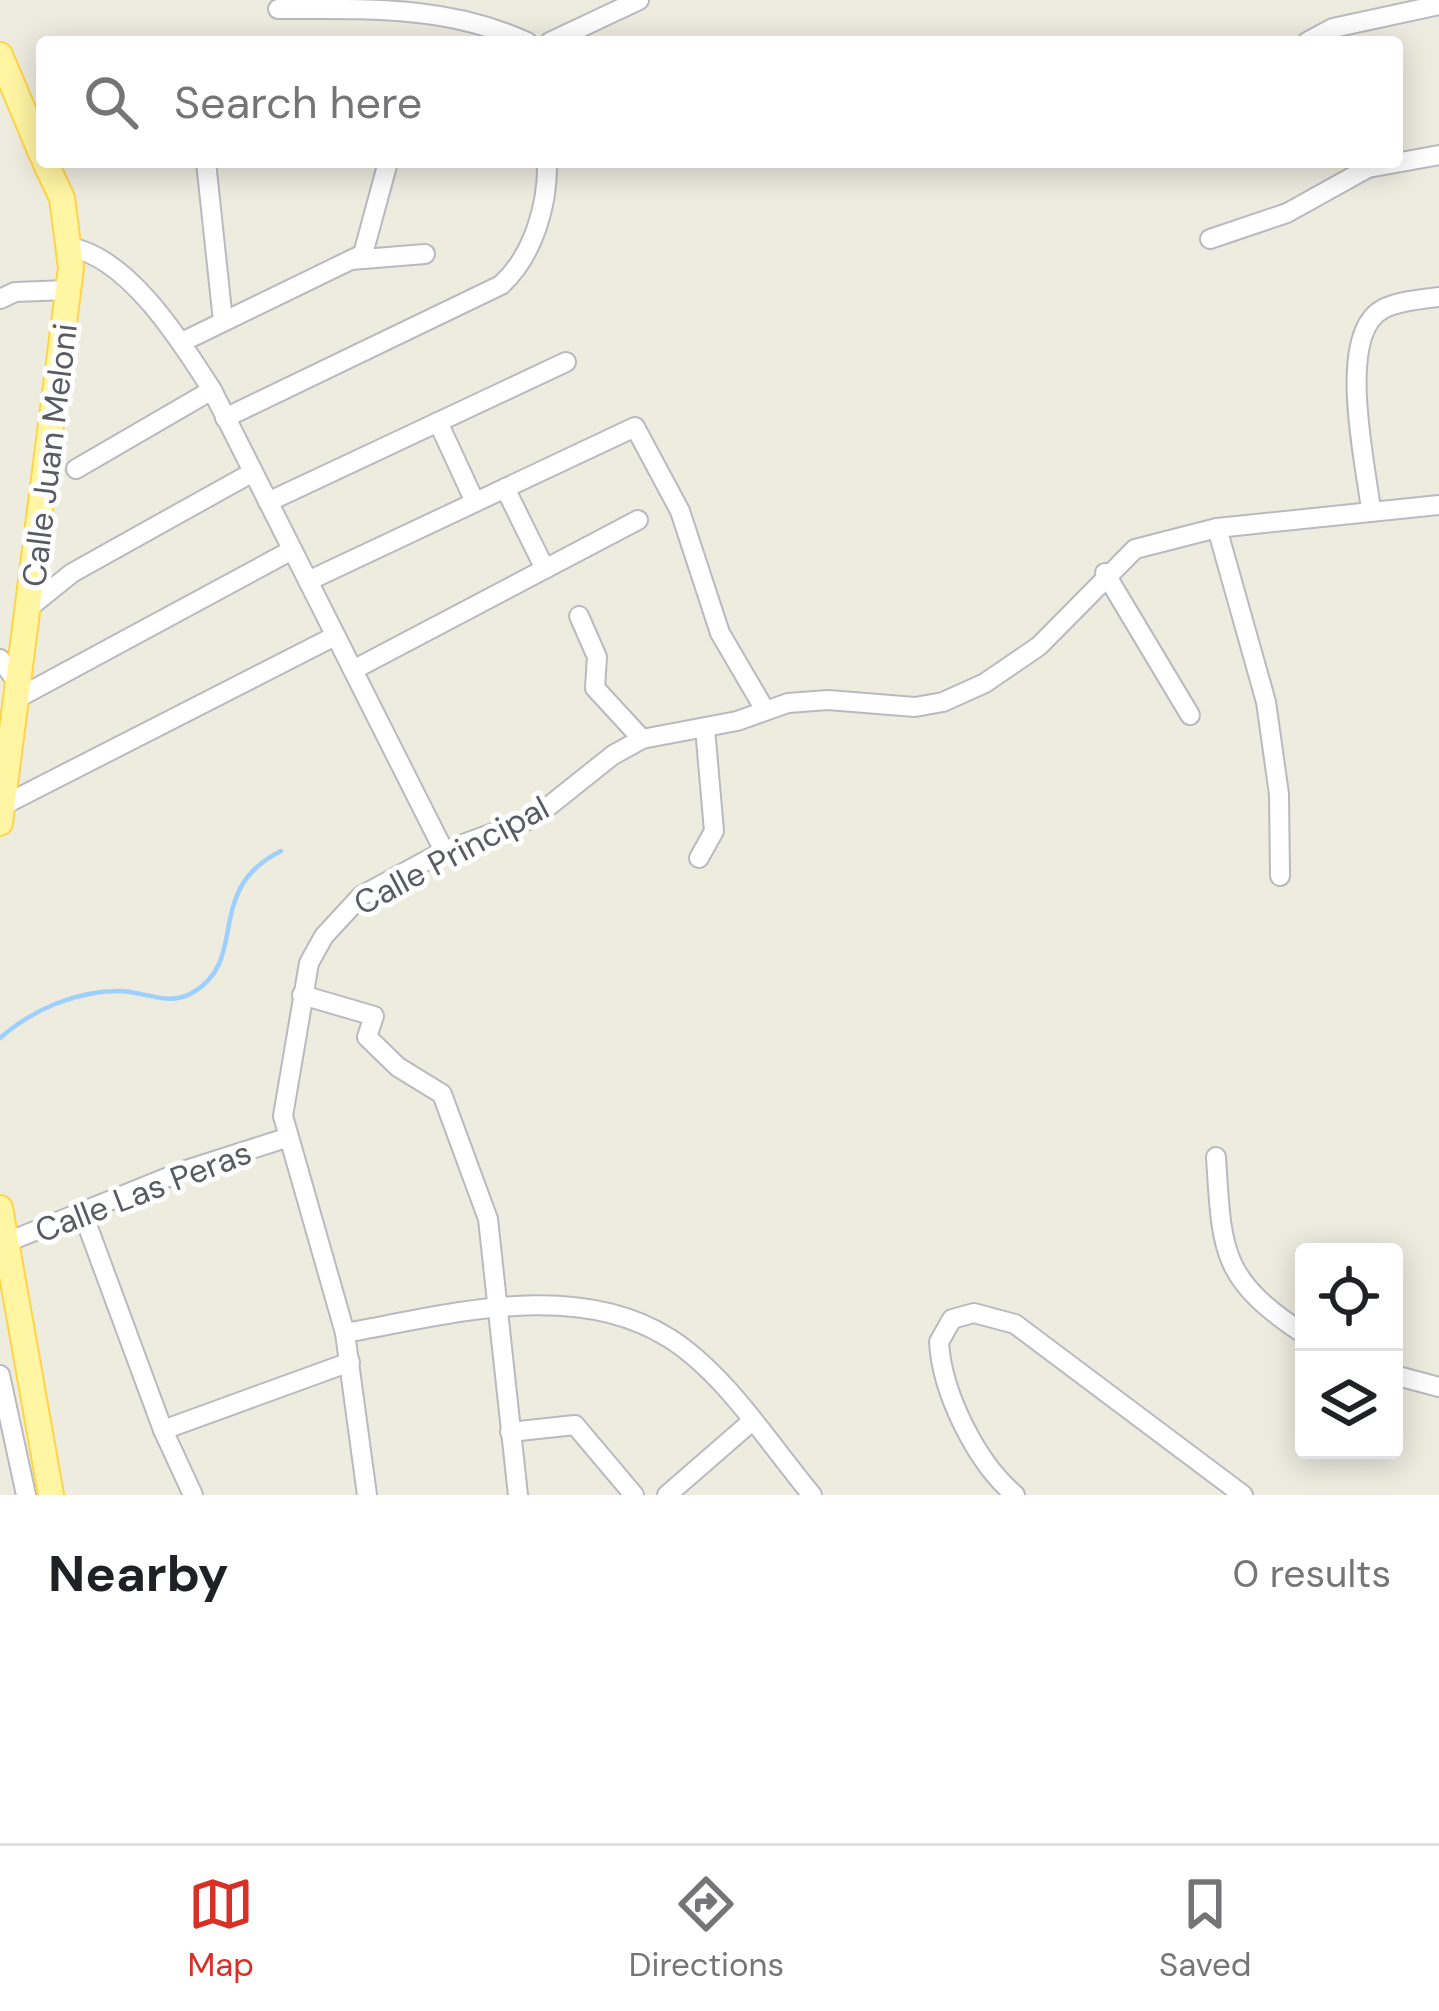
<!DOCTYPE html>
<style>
body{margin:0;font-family:"DM Sans",sans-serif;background:#f2f2f2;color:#202124}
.controls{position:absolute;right:36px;bottom:36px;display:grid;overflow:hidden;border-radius:12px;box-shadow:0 6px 30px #0003}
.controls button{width:108px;height:108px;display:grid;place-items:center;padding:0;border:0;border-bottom:3px solid #e0e0e0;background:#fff;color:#202124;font:60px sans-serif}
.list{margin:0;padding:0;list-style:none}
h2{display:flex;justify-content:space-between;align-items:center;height:156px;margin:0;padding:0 48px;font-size:51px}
h2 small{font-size:39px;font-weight:400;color:#757577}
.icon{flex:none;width:66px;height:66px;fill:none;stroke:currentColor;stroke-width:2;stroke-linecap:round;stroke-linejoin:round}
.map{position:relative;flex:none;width:1439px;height:1495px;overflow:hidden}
.search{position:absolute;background:#fff;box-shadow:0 6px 30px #0003;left:36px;right:36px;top:36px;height:132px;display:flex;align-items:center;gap:30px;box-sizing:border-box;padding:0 42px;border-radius:12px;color:#757577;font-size:45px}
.sheet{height:348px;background:#fff}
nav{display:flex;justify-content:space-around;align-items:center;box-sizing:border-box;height:168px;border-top:3px solid #e0e0e0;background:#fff;font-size:33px;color:#757577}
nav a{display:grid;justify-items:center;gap:6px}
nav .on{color:#d93025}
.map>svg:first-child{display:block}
</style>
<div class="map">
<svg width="1439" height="1495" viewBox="0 0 1439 1495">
<rect width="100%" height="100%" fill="#eeebdf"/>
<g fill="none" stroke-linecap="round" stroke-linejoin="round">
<path stroke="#9ed0ff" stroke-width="4.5" d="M 0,1038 C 32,1010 75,991 119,991 C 144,991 167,1007 192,993 C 251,960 202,890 281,851"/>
<defs>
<g id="minor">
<path d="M 278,9 C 364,9 447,5 527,42"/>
<polyline points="550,42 639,0"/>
<polyline points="1307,42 1333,28 1439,5"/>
<polyline points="206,162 223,321"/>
<polyline points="1210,239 1287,213 1368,168 1439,155"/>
<path d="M 69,247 C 129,257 182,343 212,390 L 444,851"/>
<polyline points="351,260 425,254"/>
<polyline points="0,299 15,292 68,290"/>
<polyline points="182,342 363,254 388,162"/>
<path d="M 225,418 L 501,285 C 533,256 548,205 547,162"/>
<polyline points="438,422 475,502"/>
<polyline points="76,469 212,390"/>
<polyline points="505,488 545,569"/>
<polyline points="268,502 566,362"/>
<path d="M 1371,510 C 1366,465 1335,334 1383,309 C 1398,301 1422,299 1439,297"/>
<polyline points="1217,528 1266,702 1279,794 1280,876"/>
<polyline points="1105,573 1190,715"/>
<polyline points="308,581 635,427 680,511 720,633 765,710"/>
<polyline points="31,606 72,573 253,472"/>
<polyline points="579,616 597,657 595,688 642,739"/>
<polyline points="0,659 18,683"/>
<polyline points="353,670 638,520"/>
<polyline points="16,699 292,550"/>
<polyline points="2,806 335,636"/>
<polyline points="699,858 714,831 705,728"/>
<polyline points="302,995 374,1016 367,1037 398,1067 442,1094 488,1219 518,1495"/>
<path d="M 1216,1157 C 1222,1251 1220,1279 1304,1334"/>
<polyline points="82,1211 163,1430 193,1495"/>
<polyline points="0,1245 183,1171 286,1138"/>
<path d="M 345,1333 C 448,1315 574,1278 669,1338 C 726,1374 770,1445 812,1495"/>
<polyline points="0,1375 26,1495"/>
<polyline points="1394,1375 1439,1387"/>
<polyline points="163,1430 350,1362"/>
<polyline points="510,1432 575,1425 634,1495"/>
<polyline points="367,1495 345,1333 283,1116 309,963 324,936 361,896 444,851 534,818 613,755 642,739 737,721 788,703 828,700 915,707 943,702 985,683 1039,646 1135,549 1217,528 1439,505"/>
<polyline points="667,1495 751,1422"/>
<path d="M 1015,1495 C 976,1462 942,1393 939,1342 L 952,1319 L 974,1313 L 1015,1324 L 1243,1495"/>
</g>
<g id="major">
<polyline points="0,55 42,155"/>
<polyline points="0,823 71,268 62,198 45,162"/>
<polyline points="0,1208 51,1495"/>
</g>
</defs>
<use href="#minor" stroke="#b8bac0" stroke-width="22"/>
<use href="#major" stroke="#ffd547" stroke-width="28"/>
<use href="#minor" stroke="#fff" stroke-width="18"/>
<use href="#major" stroke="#fff5a3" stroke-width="24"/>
</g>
<g text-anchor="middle" stroke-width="10" stroke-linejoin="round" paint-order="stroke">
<g font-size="33" fill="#585c62" stroke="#fff">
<text transform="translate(49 455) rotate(-83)" y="12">Calle Juan Meloni</text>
<text transform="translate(451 855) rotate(-28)" y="12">Calle Principal</text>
<text transform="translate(143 1191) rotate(-21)" y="12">Calle Las Peras</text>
</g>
</g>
</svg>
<div class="controls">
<button><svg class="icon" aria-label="locate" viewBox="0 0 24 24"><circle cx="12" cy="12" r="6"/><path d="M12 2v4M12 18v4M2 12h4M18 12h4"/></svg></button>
<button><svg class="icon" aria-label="layers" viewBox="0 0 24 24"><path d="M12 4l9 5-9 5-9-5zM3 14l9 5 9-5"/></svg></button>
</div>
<div class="search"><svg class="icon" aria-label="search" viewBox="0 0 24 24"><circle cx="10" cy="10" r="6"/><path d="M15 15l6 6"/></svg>Search here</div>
</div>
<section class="sheet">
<h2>Nearby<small>0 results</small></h2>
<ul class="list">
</ul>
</section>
<nav>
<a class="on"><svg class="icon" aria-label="map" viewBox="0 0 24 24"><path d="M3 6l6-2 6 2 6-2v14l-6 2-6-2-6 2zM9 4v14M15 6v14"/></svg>Map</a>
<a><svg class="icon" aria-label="directions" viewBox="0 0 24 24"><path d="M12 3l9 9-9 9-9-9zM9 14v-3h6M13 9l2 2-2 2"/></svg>Directions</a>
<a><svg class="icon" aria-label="saved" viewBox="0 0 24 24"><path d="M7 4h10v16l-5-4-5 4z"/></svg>Saved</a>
</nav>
